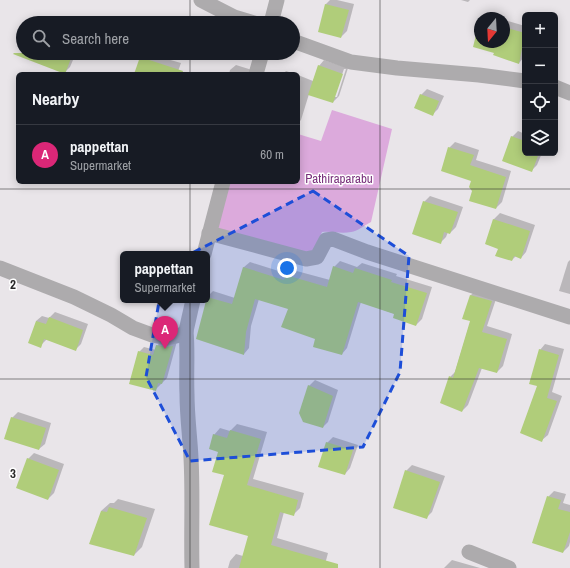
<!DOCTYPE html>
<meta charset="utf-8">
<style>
body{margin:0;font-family:"Archivo Narrow",sans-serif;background:#242831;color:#f1f3f6}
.controls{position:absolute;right:12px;top:12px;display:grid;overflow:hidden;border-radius:6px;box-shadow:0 2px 10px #0003}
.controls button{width:36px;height:36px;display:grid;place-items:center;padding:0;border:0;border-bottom:1px solid #363941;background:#171b24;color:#f1f3f6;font:20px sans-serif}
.compass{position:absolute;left:474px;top:12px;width:36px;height:36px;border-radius:50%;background:#171b24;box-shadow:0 2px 10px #0003;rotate:198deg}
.you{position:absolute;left:287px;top:268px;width:14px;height:14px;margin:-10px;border:3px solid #fff;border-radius:50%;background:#1a73e8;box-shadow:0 0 0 6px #1a73e833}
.badge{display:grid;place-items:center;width:26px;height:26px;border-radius:50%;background:#db2777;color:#fff;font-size:13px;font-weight:700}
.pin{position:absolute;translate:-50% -33px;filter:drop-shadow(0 1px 2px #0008)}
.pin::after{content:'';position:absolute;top:21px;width:14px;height:12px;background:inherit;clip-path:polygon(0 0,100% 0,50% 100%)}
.popup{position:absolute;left:120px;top:251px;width:90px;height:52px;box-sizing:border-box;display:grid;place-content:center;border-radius:6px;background:#171b24;filter:drop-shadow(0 1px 3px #0005);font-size:13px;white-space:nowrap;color:#9ea1a6}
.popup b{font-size:15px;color:#f1f3f6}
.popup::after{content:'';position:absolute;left:50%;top:100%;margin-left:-8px;border:8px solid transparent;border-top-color:#171b24}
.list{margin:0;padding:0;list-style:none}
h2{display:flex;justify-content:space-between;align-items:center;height:52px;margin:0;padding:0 16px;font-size:17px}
h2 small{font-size:13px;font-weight:400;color:#9ea1a6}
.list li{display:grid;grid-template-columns:26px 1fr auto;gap:12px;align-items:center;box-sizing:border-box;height:60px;padding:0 16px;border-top:1px solid #363941}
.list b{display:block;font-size:15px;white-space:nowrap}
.list p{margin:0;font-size:13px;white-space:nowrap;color:#9ea1a6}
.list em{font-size:13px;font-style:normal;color:#9ea1a6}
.icon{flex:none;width:22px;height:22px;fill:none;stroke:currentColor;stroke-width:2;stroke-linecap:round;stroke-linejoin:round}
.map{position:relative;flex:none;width:570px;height:568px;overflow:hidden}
.search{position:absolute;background:#171b24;box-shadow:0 2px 10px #0003;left:16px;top:16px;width:284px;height:44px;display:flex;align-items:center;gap:10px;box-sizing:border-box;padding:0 14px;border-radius:22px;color:#9ea1a6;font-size:15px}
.panel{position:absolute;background:#171b24;box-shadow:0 2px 10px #0003;left:16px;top:72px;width:284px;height:112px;border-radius:6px}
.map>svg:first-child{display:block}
</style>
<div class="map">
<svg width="570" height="568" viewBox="0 0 570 568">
<rect width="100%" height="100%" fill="#e9e5e9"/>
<path fill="#dcaadc" d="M 332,110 L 392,129 L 371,222 C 365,225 358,231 351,232 C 341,234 332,231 322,232 L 313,252 L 308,253 L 222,231 L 217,226 L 228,182 L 298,182 L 298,134 L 321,141 Z"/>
<g fill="#0003" fill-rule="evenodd">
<polygon points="330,0 337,0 354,4 347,31 341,37 319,31 326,4"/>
<polygon points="461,0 470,0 468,2"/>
<polygon points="53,16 71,23 47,23"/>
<polygon points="508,21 525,26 525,54 524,57 519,63 495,52 474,46 478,32 480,30 480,42 504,42 504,25"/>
<polygon points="36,53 76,53 70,67 64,73"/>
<polygon points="146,53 181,63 177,74 135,74 141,58"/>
<path d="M 324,60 L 348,68 L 339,96 L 333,102 L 309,94 L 301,120 L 298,123 L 298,75 L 313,81 L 319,66 ZM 344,69 L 346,69 L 337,97 L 334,97 Z"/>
<polygon points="236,65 252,70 253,74 229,74 230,70"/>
<polygon points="286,71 295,74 283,74"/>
<polygon points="427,89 444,96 438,109 432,115 421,95"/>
<polygon points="518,131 525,134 525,153 542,153 537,165 531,171 512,137"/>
<polygon points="455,142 479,150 476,160 511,171 502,202 496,208 473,191 472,180 449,148"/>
<polygon points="430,196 463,207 456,227 450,233 448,232 446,237 440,243 424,202"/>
<polygon points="500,213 535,225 526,252 521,258 516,256 512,260 499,248 486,244 494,219"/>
<polygon points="570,260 570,294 559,291 568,262"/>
<polygon points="340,261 357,267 362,263 397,274 396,276 432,287 422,319 416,325 395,314 361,302 347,348 342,354 316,339 289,308 259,299 251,326 249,348 244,354 207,300 207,297 213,291 235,298 244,267 250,262 288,274 293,270 330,280 334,267"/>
<polygon points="477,289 497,296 487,326 512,334 503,366 497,372 482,368 468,405 462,411 450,377 455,372 471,320 463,318 471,295"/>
<polygon points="55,312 88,324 81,344 75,350 47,339 40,346 36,321 42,316 49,318"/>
<polygon points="162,340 177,341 167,378 156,389 139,352 144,347 156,350 157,346"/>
<polygon points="545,344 564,349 552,392 562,396 548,435 542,440 538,385 540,350"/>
<polygon points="315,380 338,390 328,422 323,427 309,386"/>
<polygon points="18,412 51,423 45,444 39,449 12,418"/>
<polygon points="237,424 267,432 253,479 304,493 300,508 293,515 284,512 277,538 328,553 324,568 228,568 230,561 236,554 243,556 249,536 225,475 214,435 220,428 230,431"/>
<polygon points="333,437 358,445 350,468 345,474 327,443"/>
<polygon points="34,453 64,464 54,493 48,499 28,459"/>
<polygon points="412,465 445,476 432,512 426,518 406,471"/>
<polygon points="554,491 566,494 563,503 570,505 570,542 569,546 563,552 548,497"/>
<polygon points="118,499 155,509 142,547 134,555 101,511 110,503 114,503"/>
<polygon points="452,560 480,568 444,568"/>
</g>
<g fill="#b0cd7a">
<polygon points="325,4 349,10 341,38 318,32"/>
<polygon points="504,27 525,33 519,64 493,55 494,53 473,47 477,31 480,32 480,42 504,42"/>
<polygon points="14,53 73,53 65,74 13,54"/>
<polygon points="140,57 183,71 182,74 134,74"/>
<polygon points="318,65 343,74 333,103 308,95"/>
<polygon points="420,94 439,101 433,116 414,108"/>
<polygon points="511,136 525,141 525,153 539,153 532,172 502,161"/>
<polygon points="448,147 474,155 470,165 506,177 496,209 469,201 472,191 469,187 471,181 441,171"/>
<polygon points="423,201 458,212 450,234 444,232 441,244 412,234"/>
<polygon points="493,219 530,231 521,259 514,256 512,261 495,256 498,249 485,244"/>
<polygon points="333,266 353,273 355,268 392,280 391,282 427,293 416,326 393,318 394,314 358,302 342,355 313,347 315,339 281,327 288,309 255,299 246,332 244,355 196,339 207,297 232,304 243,267 284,280 286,275 327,287"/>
<polygon points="470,295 492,301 482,332 507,339 497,373 479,368 462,412 440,403 449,376 453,378 470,321 462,319"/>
<polygon points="49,317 83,330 76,351 44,339 41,348 28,343 36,321 46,324"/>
<polygon points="156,345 166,347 173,346 162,384 158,383 156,391 129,384 138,351 153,355"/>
<polygon points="539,349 559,355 547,398 557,401 542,442 520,433 537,386 529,384"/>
<polygon points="308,385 333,396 323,428 303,422 299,413"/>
<polygon points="11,417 46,428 39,450 4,439"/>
<polygon points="230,430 261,439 247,485 298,500 294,516 280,512 271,545 338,564 338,568 239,568 248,536 209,525 224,475 212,472 218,452 209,449 213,434 227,438"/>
<polygon points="326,442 353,450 345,475 318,467"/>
<polygon points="27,458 59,470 48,500 16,488"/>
<polygon points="405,470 440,482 427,519 393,508"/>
<polygon points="547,496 561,500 558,509 570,512 570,532 563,553 532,543"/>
<polygon points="109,507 147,518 134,556 89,544 101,511 107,512"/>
</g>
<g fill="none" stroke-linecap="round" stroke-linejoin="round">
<g stroke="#adabad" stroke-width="15">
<polyline points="201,0 234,17 254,23"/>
<polyline points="271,23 277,0"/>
<polyline points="293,41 351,62 397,68 479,75 525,81"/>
<polyline points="256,74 262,53"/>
<polyline points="555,87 570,93"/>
<polyline points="209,233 306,259 317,257 326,240 333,239 367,252 570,317"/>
<polyline points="204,254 223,182"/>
<polyline points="0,268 74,297 111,315 133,328 152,335 167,338 181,335 186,331 193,300"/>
<path d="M 186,331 C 188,352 186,373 187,394 C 187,416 190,437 191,458 C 193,495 191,531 192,568"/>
<polyline points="469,552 509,568"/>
</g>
</g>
<path fill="#1d4ed8" fill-opacity="0.2" stroke="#1d4ed8" stroke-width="3" stroke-dasharray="8 5" stroke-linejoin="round" d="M 313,191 L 409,256 L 400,372 L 363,447 L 190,461 L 146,377 L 165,267 Z"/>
<path fill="none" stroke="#292829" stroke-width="1" stroke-opacity="0.55" d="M 190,0 L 190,23M 380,0 L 380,568M 190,53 L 190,74M 190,182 L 190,568M 0,189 L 570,189M 0,379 L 570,379"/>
<g text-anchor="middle" stroke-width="3" stroke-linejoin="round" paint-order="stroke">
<g font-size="13" fill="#782f7b" stroke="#fff">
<text x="339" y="183">Pathiraparabu</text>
</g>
</g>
<g font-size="13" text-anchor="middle" font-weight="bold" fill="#292829" stroke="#fff" stroke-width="3" stroke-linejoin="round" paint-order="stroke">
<text x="13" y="289">2</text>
<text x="13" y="478">3</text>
</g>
</svg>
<div class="controls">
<button>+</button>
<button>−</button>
<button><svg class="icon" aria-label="locate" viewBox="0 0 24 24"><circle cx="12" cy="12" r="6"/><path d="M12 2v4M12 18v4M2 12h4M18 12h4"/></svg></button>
<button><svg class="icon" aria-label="layers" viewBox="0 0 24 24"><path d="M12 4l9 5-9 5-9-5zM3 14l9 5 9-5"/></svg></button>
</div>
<svg class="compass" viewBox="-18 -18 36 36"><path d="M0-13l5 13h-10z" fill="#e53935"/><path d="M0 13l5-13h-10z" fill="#9ea1a6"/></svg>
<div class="you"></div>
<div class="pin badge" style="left:165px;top:349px">A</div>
<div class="popup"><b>pappettan</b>Supermarket</div>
<div class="search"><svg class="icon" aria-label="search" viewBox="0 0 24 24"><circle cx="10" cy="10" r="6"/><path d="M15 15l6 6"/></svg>Search here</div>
<section class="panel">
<h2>Nearby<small></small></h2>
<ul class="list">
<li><span class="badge">A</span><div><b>pappettan</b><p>Supermarket</p></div><em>60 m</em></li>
</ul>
</section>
</div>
